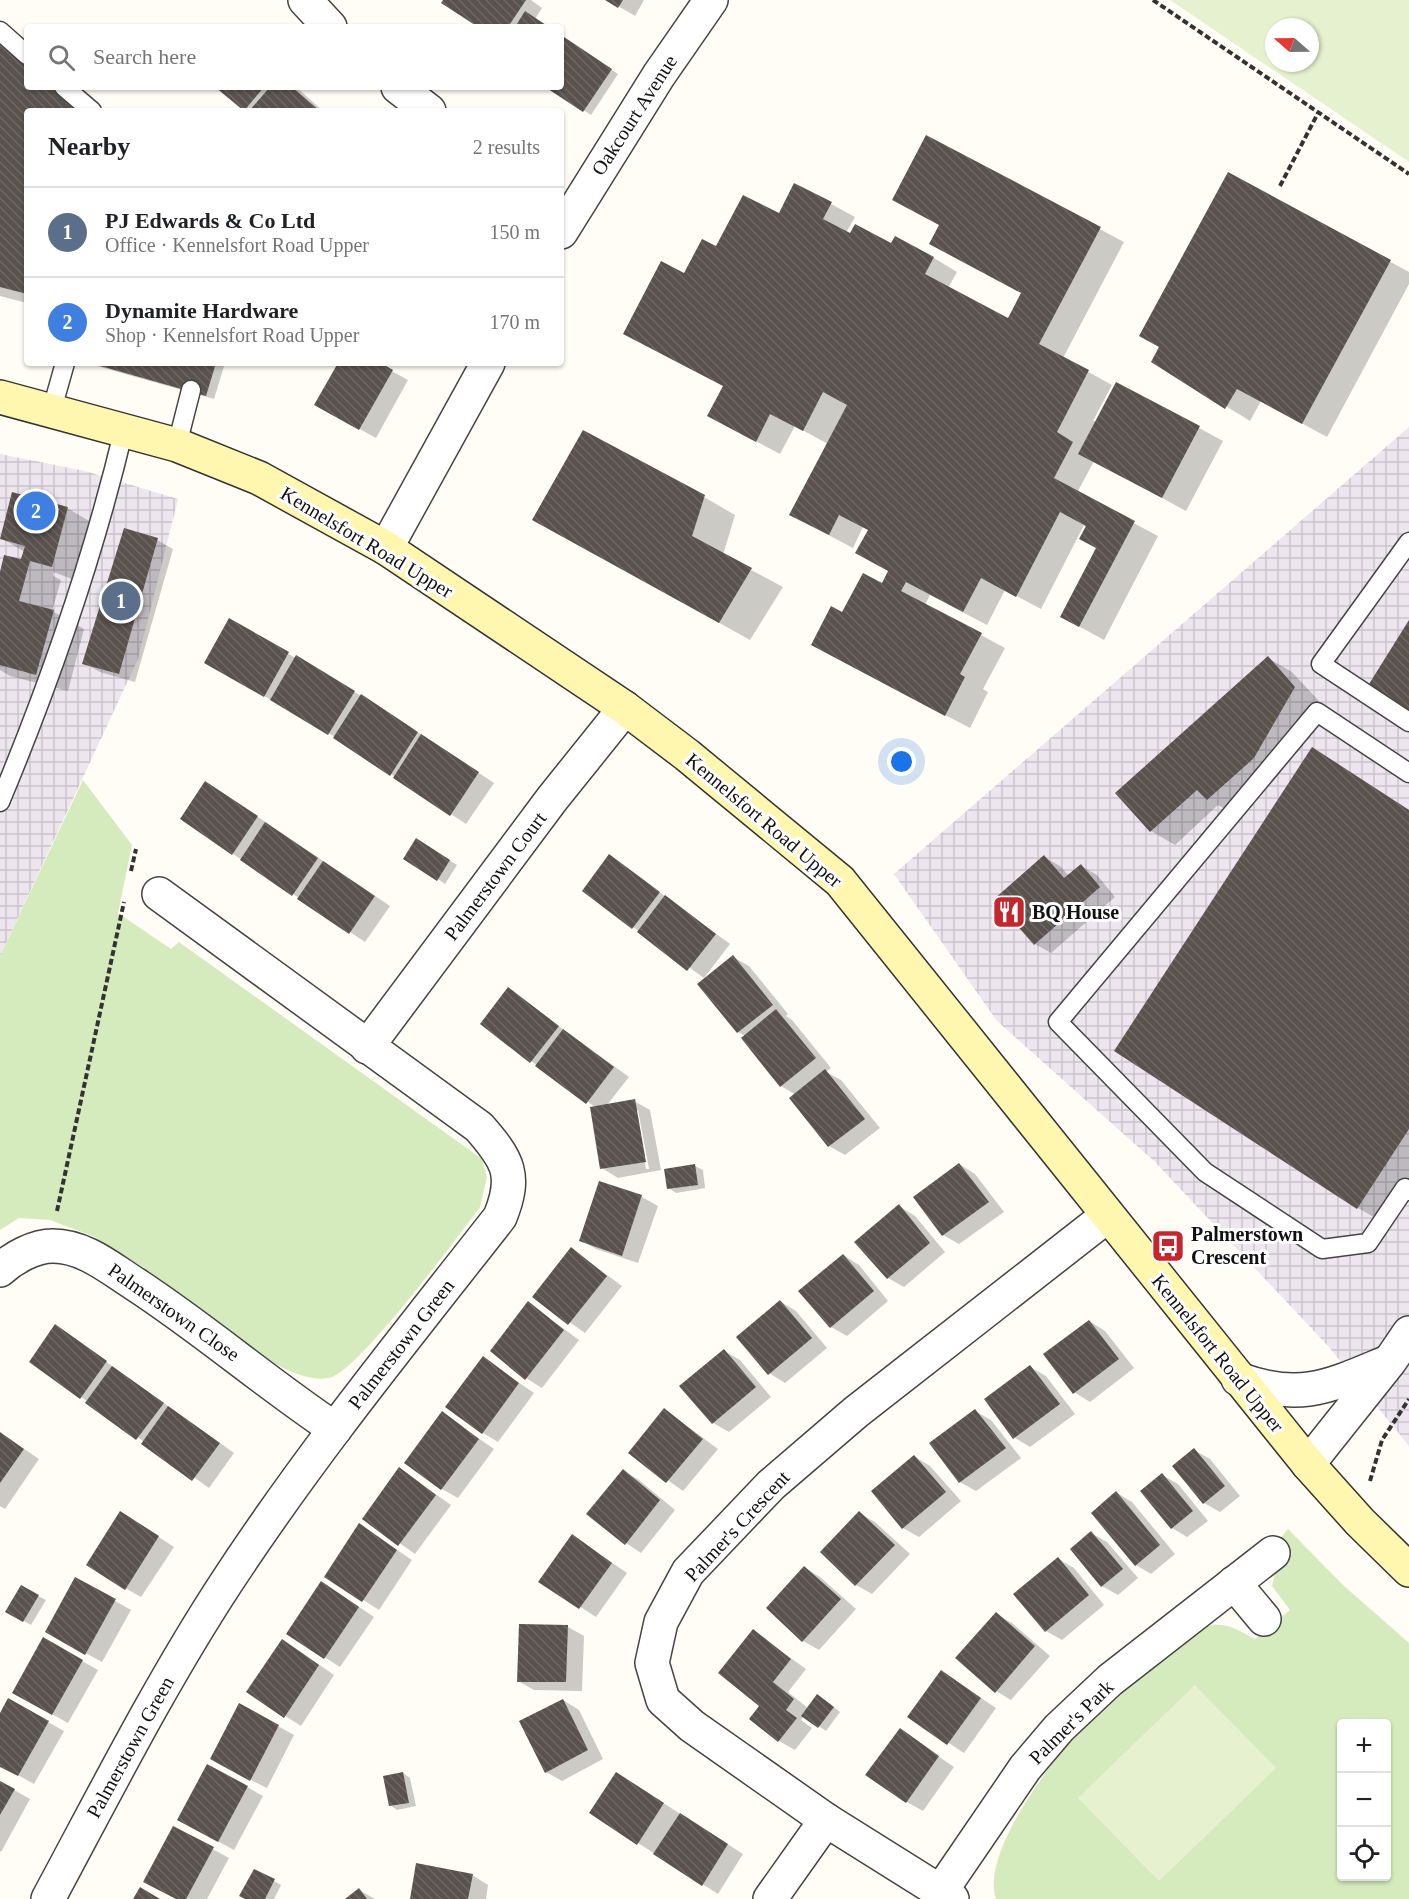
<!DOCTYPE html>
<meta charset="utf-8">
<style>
body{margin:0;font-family:Georgia,serif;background:#f2f2f2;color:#202124}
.controls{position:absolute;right:18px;bottom:18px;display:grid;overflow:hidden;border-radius:6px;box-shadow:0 2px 4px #0004}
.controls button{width:54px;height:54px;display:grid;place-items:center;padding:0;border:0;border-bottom:2px solid #e0e0e0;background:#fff;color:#202124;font:30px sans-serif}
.compass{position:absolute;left:1265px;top:18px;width:54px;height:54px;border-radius:50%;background:#fff;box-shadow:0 2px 4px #0004;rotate:290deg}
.you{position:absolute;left:902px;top:762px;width:21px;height:21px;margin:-15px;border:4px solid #fff;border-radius:50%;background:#1a73e8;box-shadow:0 0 0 9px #1a73e833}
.badge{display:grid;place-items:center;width:39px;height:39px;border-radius:50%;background:#111827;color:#fff;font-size:20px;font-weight:700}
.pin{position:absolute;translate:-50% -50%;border:3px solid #fff;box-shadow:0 2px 6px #0006}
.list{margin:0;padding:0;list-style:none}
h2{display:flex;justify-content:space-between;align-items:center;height:78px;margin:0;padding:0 24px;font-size:26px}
h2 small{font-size:20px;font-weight:400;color:#757577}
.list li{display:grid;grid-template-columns:39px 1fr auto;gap:18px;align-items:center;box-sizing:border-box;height:90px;padding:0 24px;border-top:2px solid #e0e0e0}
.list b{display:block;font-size:22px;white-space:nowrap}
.list p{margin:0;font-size:20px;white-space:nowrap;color:#757577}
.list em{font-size:20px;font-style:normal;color:#757577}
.icon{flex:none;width:33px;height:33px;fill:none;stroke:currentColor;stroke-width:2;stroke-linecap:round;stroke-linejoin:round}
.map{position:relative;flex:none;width:1409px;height:1899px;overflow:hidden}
.search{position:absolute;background:#fff;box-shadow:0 2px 4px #0004;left:24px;top:24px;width:540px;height:66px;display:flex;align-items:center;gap:15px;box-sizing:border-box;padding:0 21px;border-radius:6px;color:#757577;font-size:22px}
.panel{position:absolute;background:#fff;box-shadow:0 2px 4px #0004;left:24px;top:108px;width:540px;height:258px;border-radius:6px}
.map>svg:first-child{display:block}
</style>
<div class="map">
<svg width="1409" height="1899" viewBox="0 0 1409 1899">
<defs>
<pattern id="industrial-grid" width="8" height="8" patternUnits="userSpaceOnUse" patternTransform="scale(1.5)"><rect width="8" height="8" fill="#eee6ef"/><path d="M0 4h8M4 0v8" fill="none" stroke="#cbc4cc"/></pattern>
<pattern id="building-back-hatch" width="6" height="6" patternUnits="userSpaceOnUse" patternTransform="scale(1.5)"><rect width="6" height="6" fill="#5a524d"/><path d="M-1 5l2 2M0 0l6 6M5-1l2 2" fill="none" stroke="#6d6662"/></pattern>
</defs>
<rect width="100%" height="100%" fill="#fffdf5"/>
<g fill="url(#industrial-grid)">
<polygon points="1409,427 1409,1446 1328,1346 1155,1162 997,1021 894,874"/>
<polygon points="0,454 85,471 178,499 138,659 0,956"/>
</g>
<g fill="#d5ebbd" fill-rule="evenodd">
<path d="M 83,780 L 132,845 L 118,913 L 171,949 L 179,942 L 482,1159 L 487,1177 L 480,1207 C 457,1238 361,1367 332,1377 C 314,1383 291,1372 275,1364 L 95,1237 L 50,1220 L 19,1218 L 0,1230 L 0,956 Z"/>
<path d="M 1288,1529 L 1343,1585 L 1409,1643 L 1409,1899 L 996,1899 C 980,1853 1053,1759 1084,1726 C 1110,1701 1139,1677 1167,1655 C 1180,1645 1193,1631 1208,1626 C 1226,1621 1240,1631 1255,1639 L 1290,1610 L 1272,1586 L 1275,1573 L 1290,1558 L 1277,1542 ZM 1342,1724 L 1386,1724 L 1386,1876 L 1342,1876 Z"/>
</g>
<g fill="#e6f2cf" fill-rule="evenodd">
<path d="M 1170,0 L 1409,0 L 1409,162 ZM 1274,27 L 1310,27 L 1310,63 L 1274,63 Z"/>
<polygon points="1195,1685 1276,1768 1159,1881 1078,1798"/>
</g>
<g fill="#0003" fill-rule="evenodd">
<polygon points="445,0 531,0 542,8 535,19 548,27 481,27"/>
<polygon points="608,0 644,0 635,16"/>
<polygon points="561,36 618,74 591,115 556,92 561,87"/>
<polygon points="0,38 27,61 27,87 59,87 88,111 27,111 27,303 0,296"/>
<polygon points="217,87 296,87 323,111 245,111"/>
<polygon points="927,137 1124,242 1063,358 1112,385 1093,421 1199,428 1223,441 1186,511 1094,461 1077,493 1158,536 1104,640 1062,617 1097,548 1084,525 1041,609 1005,590 987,625 930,595 925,605 1005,648 983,689 988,692 970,728 836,658 843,614 882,585 890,571 869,530 863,527 853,548 815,528 828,444 795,426 780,454 733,429 725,386 685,275 717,249 779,215 831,204 855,217 846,233 892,245 895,238 934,258 957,272 948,288 1008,320 1022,293 931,244 940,225"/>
<polygon points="1228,174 1409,272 1409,284 1327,437 1261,401 1250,421 1153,361"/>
<polygon points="86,363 225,363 214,399"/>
<polygon points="339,363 377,363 408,380 376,438 316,405"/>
<polygon points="704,497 735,515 723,555 783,587 750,640 565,537"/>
<polygon points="67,508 98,526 83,583 53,572 53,576 61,580 52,611 84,629 68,691 10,676 0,670 0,577 22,561 25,552 1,538"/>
<polygon points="157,540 173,549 135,682 100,672 84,663"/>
<polygon points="230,620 377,705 494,783 466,824 335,737 206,662"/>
<polygon points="1268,658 1292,672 1319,701 1277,772 1232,813 1218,805 1175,845 1151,831"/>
<polygon points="1312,749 1409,810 1409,1194 1389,1226 1358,1208"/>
<polygon points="221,792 390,906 365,942 233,854"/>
<polygon points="424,844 457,865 445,884 438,879"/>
<polygon points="610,856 730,944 704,978 633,927"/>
<polygon points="1044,857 1060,866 1069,876 1081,866 1097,875 1115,897 1051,953 1035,944"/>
<polygon points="733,957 749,966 788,1014 786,1016 792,1020 831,1068 826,1072 841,1080 880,1128 845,1155 829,1146 791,1098 796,1095 781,1086 745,1036 738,1032"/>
<path d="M 508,989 L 629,1077 L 607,1105 L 634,1101 L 650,1110 L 661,1170 L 618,1178 L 602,1168 L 595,1107 L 531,1061 ZM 635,1110 L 638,1110 L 649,1169 L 646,1169 Z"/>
<polygon points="959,1164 975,1174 1004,1212 959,1244 943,1235"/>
<polygon points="695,1166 703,1170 705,1188 676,1193 669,1188"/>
<polygon points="600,1183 642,1197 658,1206 638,1263 596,1249 581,1240"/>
<polygon points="899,1206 915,1216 945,1252 904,1287 888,1278"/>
<polygon points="572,1249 622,1286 585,1333 534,1297"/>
<polygon points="843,1255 859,1265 888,1301 847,1336 831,1327"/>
<polygon points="781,1302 796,1311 827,1348 785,1383 769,1373"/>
<polygon points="529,1303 579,1340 542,1388 526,1378"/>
<polygon points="1089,1321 1105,1331 1134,1368 1090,1402 1074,1392"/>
<polygon points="56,1326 234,1453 209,1488 81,1397"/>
<polygon points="724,1351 740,1360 771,1397 729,1432 713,1423"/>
<polygon points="483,1358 534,1393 498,1442 483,1433"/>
<polygon points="1030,1367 1046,1376 1075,1414 1030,1447 1015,1438"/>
<polygon points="665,1410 718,1449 683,1491 630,1453"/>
<polygon points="975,1411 991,1420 1021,1458 976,1491 960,1482"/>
<polygon points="442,1413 494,1449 458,1498 442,1489"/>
<polygon points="0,1433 39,1459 5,1509 0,1506"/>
<polygon points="1194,1450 1210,1459 1240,1496 1220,1512 1204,1503"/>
<polygon points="914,1456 930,1466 961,1501 919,1537 903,1528"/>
<polygon points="400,1469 451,1505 415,1554 364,1518"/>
<polygon points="623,1471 639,1480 675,1510 641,1553 626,1543"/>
<polygon points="1162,1475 1178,1484 1208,1521 1187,1537 1172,1528"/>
<polygon points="1117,1493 1132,1502 1175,1554 1151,1574 1136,1565"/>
<polygon points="859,1513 875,1522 910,1554 872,1594 856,1585"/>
<polygon points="136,1522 174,1547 141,1597 125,1588"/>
<polygon points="360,1525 412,1560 379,1610 326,1576"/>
<polygon points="1091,1533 1107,1542 1138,1578 1118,1595 1102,1586"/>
<polygon points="573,1536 627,1573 596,1617 540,1581"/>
<polygon points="1058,1559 1074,1568 1104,1605 1062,1640 1046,1631"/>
<polygon points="805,1568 820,1577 856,1609 819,1650 803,1641"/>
<polygon points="76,1579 131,1610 102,1662 47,1632"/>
<polygon points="21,1587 46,1600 31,1625 7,1611"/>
<polygon points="337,1592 374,1617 340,1667 288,1634"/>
<polygon points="996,1614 1012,1623 1050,1656 1011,1700 996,1691"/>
<polygon points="568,1627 584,1636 582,1691 534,1690 518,1681"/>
<polygon points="753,1631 806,1669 788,1692 809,1709 825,1700 840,1712 826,1731 804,1716 801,1720 812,1728 795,1750 779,1741 761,1705"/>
<polygon points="43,1639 98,1670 68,1723 14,1693"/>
<polygon points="298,1650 334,1675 301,1726 248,1692"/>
<polygon points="941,1671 996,1708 964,1753 909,1717"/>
<polygon points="8,1700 64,1731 34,1784 0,1765 0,1716"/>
<polygon points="563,1700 579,1710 603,1759 562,1781 546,1772"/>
<polygon points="240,1705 294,1735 267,1788 227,1768"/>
<polygon points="900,1730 954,1767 923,1811 907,1802"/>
<polygon points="403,1773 410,1778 416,1806 397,1810 390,1805"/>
<polygon points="0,1782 30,1799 1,1852 0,1851"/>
<polygon points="632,1783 743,1854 718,1894 591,1813"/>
<polygon points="247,1787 263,1796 234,1850 195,1829"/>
<polygon points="174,1828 229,1858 207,1899 177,1899"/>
<polygon points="472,1875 488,1885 486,1899 411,1899"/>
<polygon points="274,1881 281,1885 274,1899 247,1899"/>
<polygon points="359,1890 375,1899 348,1899"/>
</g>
<g fill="url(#building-back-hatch)">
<polygon points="443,0 526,0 508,27 478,27 441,3"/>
<polygon points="605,0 623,0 618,8"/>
<polygon points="525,11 549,27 515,27"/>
<polygon points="561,35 612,69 583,112 545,87 561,87"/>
<polygon points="0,45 27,67 27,87 51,87 81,111 27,111 27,294 0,287"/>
<polygon points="215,87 264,87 244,111"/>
<polygon points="270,87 292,87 320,111 249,111"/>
<polygon points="926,135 1101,227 1039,344 1089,370 1057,432 1073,442 1054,478 1135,521 1079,627 1060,617 1096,548 1079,539 1086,526 1060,512 1016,597 981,578 963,612 906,582 901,591 982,633 960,674 965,677 945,716 811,645 831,606 842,612 863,573 882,583 888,571 855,553 868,530 839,515 829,535 789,515 847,405 823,392 803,431 770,414 756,442 707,416 723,386 623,334 661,261 684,273 702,239 716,246 743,195 779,213 794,183 832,202 823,219 850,233 855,224 891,243 895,236 934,257 925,274 1008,318 1021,293 929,244 939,225 892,200"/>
<polygon points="1228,172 1391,260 1302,424 1237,389 1225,409 1151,362 1159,347 1139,336"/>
<polygon points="90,363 216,363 206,396"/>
<polygon points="338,363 381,363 393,370 359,430 314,405"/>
<polygon points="1116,382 1200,426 1162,498 1078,454"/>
<polygon points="583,430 705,495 692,536 752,568 719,623 532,520"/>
<polygon points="12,492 68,507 52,567 30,561 19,601 54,610 36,675 0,665 0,572 4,555 21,559 25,546 0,539"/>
<polygon points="124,528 158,538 119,674 82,664"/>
<polygon points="229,618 289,652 264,697 204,663"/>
<polygon points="1409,620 1409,710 1369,684"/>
<polygon points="296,655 355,691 328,735 270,700"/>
<polygon points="1268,656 1295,687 1254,758 1207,800 1197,790 1150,832 1115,793"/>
<polygon points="361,694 418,732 390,776 333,738"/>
<polygon points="421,734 479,772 450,816 393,778"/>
<polygon points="1312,747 1409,810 1409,1129 1357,1209 1114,1051"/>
<polygon points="205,781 258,816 232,855 180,819"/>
<polygon points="265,822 318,858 292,896 240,860"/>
<polygon points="416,838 450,860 437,881 403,859"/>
<polygon points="609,854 660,892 632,929 582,891"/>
<polygon points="1044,855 1064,878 1081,864 1100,887 1034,945 994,899"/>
<polygon points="323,861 375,896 349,934 297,899"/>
<polygon points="665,895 716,934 687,971 637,932"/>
<polygon points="733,955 773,1005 737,1033 697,984"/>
<polygon points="508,987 559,1026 530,1063 480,1024"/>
<polygon points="776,1009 816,1058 780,1087 741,1038"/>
<polygon points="563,1029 614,1067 586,1104 535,1066"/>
<polygon points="825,1069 865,1119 828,1147 789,1098"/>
<polygon points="635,1099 646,1162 600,1169 590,1107"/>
<polygon points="959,1163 989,1202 942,1236 913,1197"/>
<polygon points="695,1164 698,1185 667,1189 664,1169"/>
<polygon points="599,1181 642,1195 622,1256 579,1241"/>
<polygon points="899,1204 930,1243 887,1279 854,1242"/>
<polygon points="571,1247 607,1276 568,1325 532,1297"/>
<polygon points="843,1254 874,1291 830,1328 798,1291"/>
<polygon points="780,1300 812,1338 768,1375 736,1337"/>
<polygon points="528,1301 564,1330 525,1380 490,1351"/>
<polygon points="1089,1320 1119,1359 1073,1394 1043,1354"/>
<polygon points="55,1324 107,1361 80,1399 29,1362"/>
<polygon points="724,1349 756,1387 712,1424 679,1386"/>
<polygon points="483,1356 519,1383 482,1434 445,1407"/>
<polygon points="1030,1365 1060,1404 1013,1439 984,1399"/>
<polygon points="112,1366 164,1403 136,1440 85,1403"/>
<polygon points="168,1406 220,1443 192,1481 141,1444"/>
<polygon points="664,1408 703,1439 666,1483 628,1453"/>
<polygon points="975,1409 1006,1448 959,1483 929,1443"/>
<polygon points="442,1411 479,1439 441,1490 404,1463"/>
<polygon points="0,1432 24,1449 0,1483"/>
<polygon points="1194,1448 1225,1486 1203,1504 1172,1466"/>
<polygon points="914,1455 946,1492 902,1529 871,1491"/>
<polygon points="399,1467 436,1495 398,1546 362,1519"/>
<polygon points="623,1469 660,1500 625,1545 586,1514"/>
<polygon points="1162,1473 1193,1511 1171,1529 1140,1491"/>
<polygon points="1116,1491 1160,1545 1135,1566 1091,1513"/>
<polygon points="120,1511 159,1536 125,1590 86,1565"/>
<polygon points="859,1511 895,1545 855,1586 820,1552"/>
<polygon points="359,1523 397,1550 362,1602 324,1577"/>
<polygon points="1091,1531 1123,1569 1101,1587 1070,1549"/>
<polygon points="572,1534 612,1563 579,1609 538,1582"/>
<polygon points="1058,1557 1089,1595 1045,1632 1013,1594"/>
<polygon points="804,1566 841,1599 802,1642 766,1608"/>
<polygon points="75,1577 116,1599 85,1655 45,1632"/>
<polygon points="321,1581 359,1607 324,1659 286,1634"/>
<polygon points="21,1585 39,1595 23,1622 5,1612"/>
<polygon points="996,1612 1035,1646 995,1693 955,1658"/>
<polygon points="519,1624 568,1625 566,1682 517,1682"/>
<polygon points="753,1629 791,1659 773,1682 794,1699 786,1710 797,1718 778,1742 749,1719 759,1706 718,1673"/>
<polygon points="43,1637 83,1660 52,1715 12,1693"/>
<polygon points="282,1639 319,1665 284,1718 246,1692"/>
<polygon points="941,1670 981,1698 947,1745 907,1717"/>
<polygon points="817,1694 834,1707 818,1728 801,1716"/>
<polygon points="8,1698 49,1721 18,1776 0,1767 0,1713"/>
<polygon points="563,1699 588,1750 545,1773 519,1721"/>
<polygon points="239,1703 279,1725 250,1781 210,1759"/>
<polygon points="900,1728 939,1756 906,1803 865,1775"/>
<polygon points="207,1764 248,1786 218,1842 177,1820"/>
<polygon points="403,1772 409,1803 389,1806 383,1776"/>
<polygon points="616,1772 664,1803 637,1845 589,1813"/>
<polygon points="0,1781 15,1789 0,1815"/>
<polygon points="680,1813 728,1844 702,1886 653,1854"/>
<polygon points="173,1826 214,1847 186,1899 176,1899 143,1882"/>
<polygon points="416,1863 473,1874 468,1899 410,1899"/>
<polygon points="254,1869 275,1879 265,1899 245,1899 239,1896"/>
<polygon points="140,1887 160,1899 133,1899"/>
<polygon points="359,1888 367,1899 345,1899"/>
</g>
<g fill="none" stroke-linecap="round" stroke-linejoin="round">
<defs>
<g id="lane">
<polyline points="0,31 27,55"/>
<polyline points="64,87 92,111"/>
<polyline points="52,409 65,363"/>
<polyline points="177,445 191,390"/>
<polyline points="1409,542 1321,664 1409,722"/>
<polyline points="1409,773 1317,712 1058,1022 1205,1172 1322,1249 1368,1243 1405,1188 1409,1191"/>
<path d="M 0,802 C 51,680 93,559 124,429"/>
</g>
<g id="street">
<polyline points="305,0 330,27"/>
<polyline points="398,87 429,111"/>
<polyline points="561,232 659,75 711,0"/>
<polyline points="386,548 488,363"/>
<polyline points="367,1047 552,799 625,708"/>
<path d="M 0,1270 C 13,1258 34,1246 53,1246 C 84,1246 110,1268 135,1284 C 204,1329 266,1383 335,1429"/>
<path d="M 1238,1379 C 1301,1402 1330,1386 1388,1362"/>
<polyline points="1308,1464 1390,1361 1409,1333"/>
<polyline points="1234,1583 1264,1619"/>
<polyline points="941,1891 1025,1768 1059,1728 1110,1680 1273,1553"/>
<path d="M 48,1899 C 105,1793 160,1684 226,1583 C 309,1456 406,1337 500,1217 C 517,1175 508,1160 479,1127 L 159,894"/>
<polyline points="770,1899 826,1820"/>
<polyline points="952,1899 826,1820 692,1726 663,1700 652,1663 661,1622 688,1572 771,1485 856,1412 1107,1216"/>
</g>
<polyline id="secondary" points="0,397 177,445 259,478 386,548 625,708 687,755 840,881 1308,1464 1360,1522 1409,1570"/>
</defs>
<use href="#lane" stroke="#444" stroke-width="21"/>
<use href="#street" stroke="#444" stroke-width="36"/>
<use href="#secondary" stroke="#333" stroke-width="36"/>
<g stroke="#333" stroke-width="4" stroke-dasharray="6 3" stroke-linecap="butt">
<polyline points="1153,0 1409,174"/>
<polyline points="1280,186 1318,113"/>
<polyline points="131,871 136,849"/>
<polyline points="57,1211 124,902"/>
<polyline points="1370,1481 1382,1440 1409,1399"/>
</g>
<use href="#lane" stroke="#fff" stroke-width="18"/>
<use href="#street" stroke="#fff" stroke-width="33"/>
<use href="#secondary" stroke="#fff6b0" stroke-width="33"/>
</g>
<defs>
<symbol id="restaurant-square" viewBox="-11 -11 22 22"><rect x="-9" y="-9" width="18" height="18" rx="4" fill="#c4262e" stroke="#fff"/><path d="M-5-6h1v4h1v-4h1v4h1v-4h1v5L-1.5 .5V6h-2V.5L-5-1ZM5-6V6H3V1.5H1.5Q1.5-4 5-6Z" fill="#fff"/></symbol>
<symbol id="bus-square" viewBox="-11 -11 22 22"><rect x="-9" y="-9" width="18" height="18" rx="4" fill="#c4262e" stroke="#fff"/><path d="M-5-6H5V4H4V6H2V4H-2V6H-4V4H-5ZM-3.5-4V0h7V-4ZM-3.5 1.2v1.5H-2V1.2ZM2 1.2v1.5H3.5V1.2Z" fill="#fff"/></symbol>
</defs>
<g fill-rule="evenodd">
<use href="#restaurant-square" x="990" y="893" width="38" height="38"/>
<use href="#bus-square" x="1149" y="1227" width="38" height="38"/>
</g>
<g text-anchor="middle" stroke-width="6" stroke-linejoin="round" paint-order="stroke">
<g font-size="20" fill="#111" stroke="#fff">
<text transform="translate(634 115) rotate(-57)" y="7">Oakcourt Avenue</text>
<text transform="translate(367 542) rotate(31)" y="7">Kennelsfort Road Upper</text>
<text transform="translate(764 820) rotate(40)" y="7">Kennelsfort Road Upper</text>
<text transform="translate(495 876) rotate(-53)" y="7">Palmerstown Court</text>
<text transform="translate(174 1312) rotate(35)" y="7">Palmerstown Close</text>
<text transform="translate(401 1344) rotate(-52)" y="7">Palmerstown Green</text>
<text transform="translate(1218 1353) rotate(51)" y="7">Kennelsfort Road Upper</text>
<text transform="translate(737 1526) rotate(-47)" y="7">Palmer's Crescent</text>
<text transform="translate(1071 1722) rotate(-45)" y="7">Palmer's Park</text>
<text transform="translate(130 1747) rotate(-61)" y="7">Palmerstown Green</text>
</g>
<g font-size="20" font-weight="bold" fill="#111" stroke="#fff" text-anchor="start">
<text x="1032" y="919">BQ House</text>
<text x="1191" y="1241">Palmerstown<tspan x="1191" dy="23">Crescent</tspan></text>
</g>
</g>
</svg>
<div class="controls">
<button>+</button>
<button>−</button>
<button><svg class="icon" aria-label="locate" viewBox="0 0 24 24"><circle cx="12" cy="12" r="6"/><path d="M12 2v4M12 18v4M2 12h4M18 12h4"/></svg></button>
</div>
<svg class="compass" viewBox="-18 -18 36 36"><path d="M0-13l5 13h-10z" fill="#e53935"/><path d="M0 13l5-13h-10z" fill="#757577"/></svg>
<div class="you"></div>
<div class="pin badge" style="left:121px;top:601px;background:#5c6f8a">1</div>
<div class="pin badge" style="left:36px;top:511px;background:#3f7fe0">2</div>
<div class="search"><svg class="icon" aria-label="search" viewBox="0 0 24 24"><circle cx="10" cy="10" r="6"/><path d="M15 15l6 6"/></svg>Search here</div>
<section class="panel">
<h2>Nearby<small>2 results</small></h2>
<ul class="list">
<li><span class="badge" style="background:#5c6f8a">1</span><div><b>PJ Edwards &amp; Co Ltd</b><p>Office · Kennelsfort Road Upper</p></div><em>150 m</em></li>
<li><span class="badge" style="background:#3f7fe0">2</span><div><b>Dynamite Hardware</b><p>Shop · Kennelsfort Road Upper</p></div><em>170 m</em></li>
</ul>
</section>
</div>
